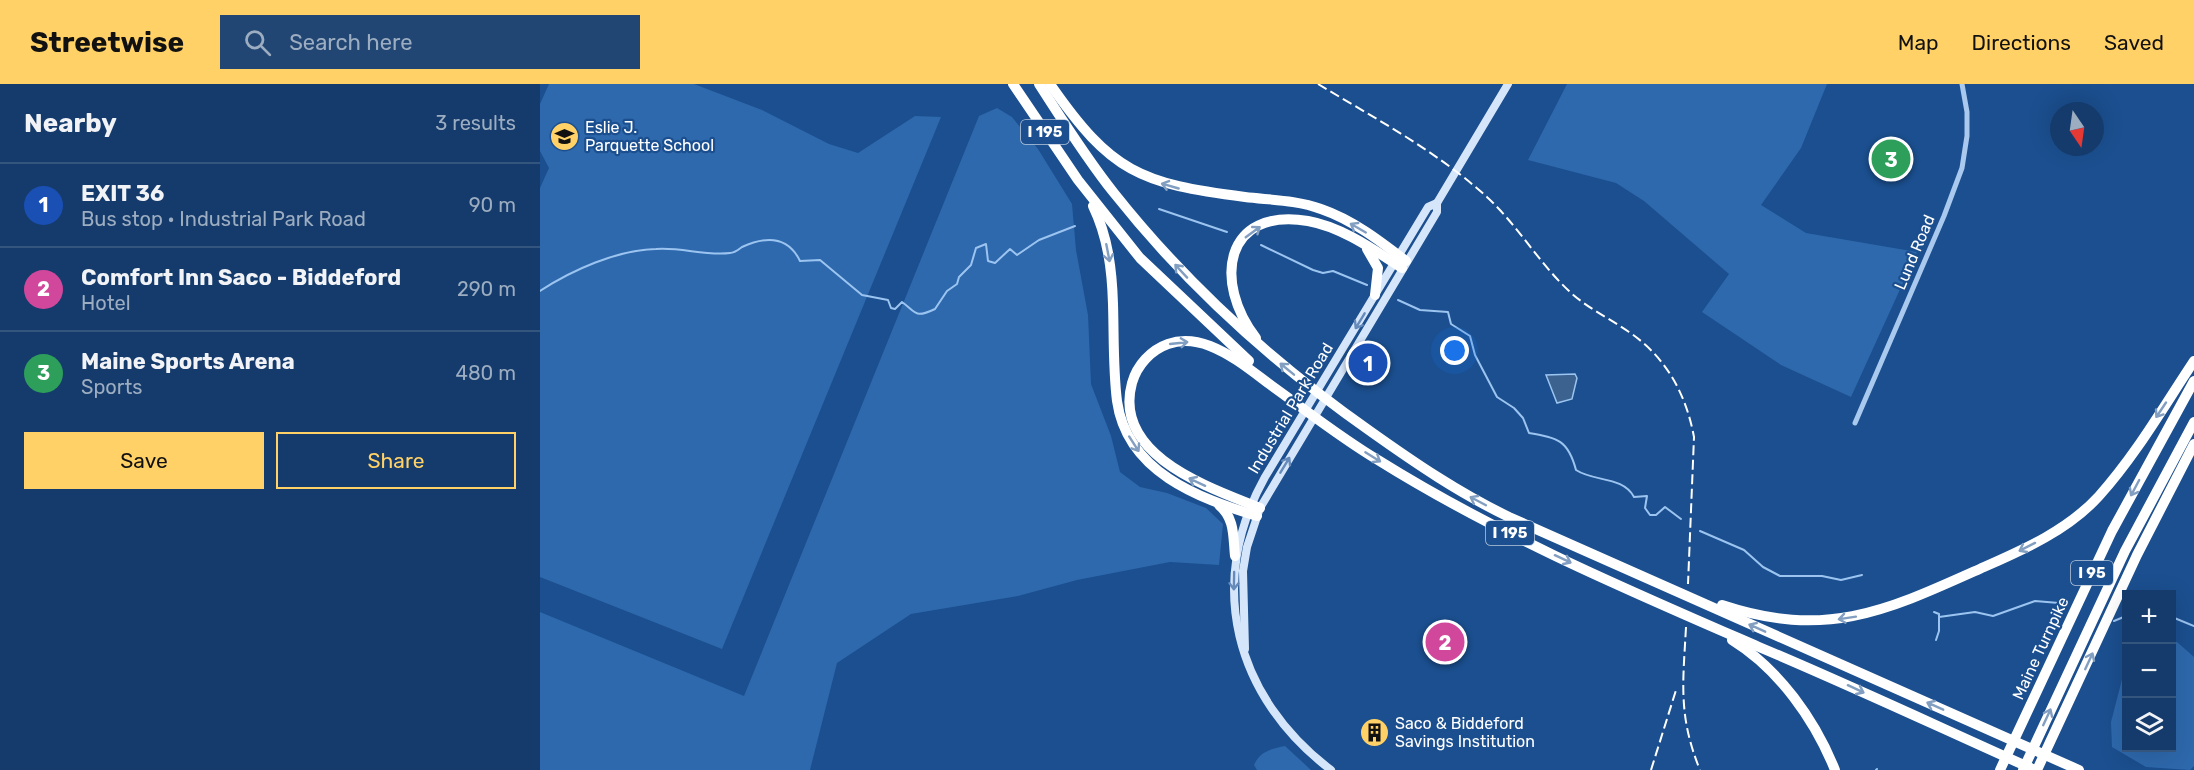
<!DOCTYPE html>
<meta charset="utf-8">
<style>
body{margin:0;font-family:Rubik,sans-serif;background:#214673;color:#f1f3f6}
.controls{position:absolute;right:18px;bottom:18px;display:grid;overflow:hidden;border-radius:0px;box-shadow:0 6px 24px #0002}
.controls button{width:54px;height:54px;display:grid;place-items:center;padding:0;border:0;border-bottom:2px solid #33557e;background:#143b6b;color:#f1f3f6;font:30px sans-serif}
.compass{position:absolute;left:1510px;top:18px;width:54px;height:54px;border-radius:50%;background:#143b6b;box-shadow:0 6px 24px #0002;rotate:167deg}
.you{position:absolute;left:915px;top:267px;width:21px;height:21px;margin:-15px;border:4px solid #fff;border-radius:50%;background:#1a73e8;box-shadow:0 0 0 9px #1a73e833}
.badge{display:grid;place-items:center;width:39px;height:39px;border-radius:50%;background:#ffd166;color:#fff;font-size:20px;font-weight:700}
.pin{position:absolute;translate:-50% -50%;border:3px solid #fff;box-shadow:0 2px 6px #0006}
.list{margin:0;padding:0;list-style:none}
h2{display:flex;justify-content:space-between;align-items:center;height:78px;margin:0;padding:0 24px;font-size:26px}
h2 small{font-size:20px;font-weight:400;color:#9dadc1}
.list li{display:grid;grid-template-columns:39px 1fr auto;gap:18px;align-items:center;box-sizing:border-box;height:84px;padding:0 24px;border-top:2px solid #33557e}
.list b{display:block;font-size:22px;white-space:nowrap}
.list p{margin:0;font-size:20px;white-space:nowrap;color:#9dadc1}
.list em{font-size:20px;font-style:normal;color:#9dadc1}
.actions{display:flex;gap:12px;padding:18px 24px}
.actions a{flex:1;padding:14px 0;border:2px solid #ffd166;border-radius:0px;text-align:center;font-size:21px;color:#ffd166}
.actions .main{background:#ffd166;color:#111}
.icon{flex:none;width:33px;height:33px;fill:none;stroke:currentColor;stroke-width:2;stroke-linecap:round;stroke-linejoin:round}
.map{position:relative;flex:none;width:1654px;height:686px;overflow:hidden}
header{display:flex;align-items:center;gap:36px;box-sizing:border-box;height:84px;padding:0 30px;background:#ffd166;color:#111}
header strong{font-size:28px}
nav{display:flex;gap:33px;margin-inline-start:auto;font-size:21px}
.search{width:420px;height:54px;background:#214673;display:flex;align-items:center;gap:15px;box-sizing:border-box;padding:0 21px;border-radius:0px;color:#9dadc1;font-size:22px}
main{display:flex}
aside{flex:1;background:#143b6b}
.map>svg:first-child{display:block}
</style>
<header>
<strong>Streetwise</strong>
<div class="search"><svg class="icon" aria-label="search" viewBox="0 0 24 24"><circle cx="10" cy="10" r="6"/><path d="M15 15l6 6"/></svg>Search here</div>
<nav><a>Map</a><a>Directions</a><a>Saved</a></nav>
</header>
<main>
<aside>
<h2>Nearby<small>3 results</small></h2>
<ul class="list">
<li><span class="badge" style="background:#1a4fb4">1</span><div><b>EXIT 36</b><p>Bus stop · Industrial Park Road</p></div><em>90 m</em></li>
<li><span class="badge" style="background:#d1479c">2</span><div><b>Comfort Inn Saco - Biddeford</b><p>Hotel</p></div><em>290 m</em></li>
<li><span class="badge" style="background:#2e9e5b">3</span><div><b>Maine Sports Arena</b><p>Sports</p></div><em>480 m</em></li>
</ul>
<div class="actions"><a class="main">Save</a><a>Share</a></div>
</aside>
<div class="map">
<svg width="1654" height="686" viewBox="0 0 1654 686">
<rect width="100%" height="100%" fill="#1b4f8f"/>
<g fill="#2e69ad">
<polygon points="9,0 154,0 222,26 289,60 318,69 375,32 401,33 182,565 0,493 0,104 9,84 0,67 0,20"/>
<polygon points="1027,0 1287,0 1261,64 1221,121 1266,149 1377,168 1311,313 1241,281 1162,228 1189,190 1104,117 1076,99 988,76"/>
<polygon points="457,24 472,33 498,65 532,120 536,166 548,231 551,300 571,352 580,388 600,403 627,409 666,424 683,440 679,481 630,478 537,496 478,512 371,530 297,579 270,686 0,686 0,528 204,612 439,32"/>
<polygon points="1632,558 1637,558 1654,573 1654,682 1650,686 1606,683 1572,663 1571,638 1586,580 1586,664 1632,664"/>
<path d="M 745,662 L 771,686 L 717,686 L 714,681 C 720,667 731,665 745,662 Z"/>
</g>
<polygon fill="#3c6290" stroke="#9cc4f0" stroke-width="1.5" points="1035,290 1037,294 1032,315 1017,319 1006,291"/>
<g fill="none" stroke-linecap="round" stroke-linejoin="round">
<g stroke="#9cc4f0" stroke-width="2">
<polyline points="619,125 687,148"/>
<polyline points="721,161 773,186 783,189 793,187 827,201"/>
<path d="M 0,207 C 32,186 77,166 116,165 C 141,163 165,172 190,169 C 195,169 198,166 202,163 C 226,152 248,152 260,177 L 280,176 L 322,211 L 348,216 L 351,224 L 355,225 L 362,218 C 376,228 374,235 395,225 L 407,207 L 417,200 L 419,193 L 431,181 L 436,164 L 446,160 L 448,177 L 455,179 L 470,165 L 477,171 L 499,156 L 535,142"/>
<path d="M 858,216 L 880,226 L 908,228 L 911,240 L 930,252 L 935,271 L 957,313 L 974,324 L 983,334 L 989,349 C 1018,354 1028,356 1036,386 C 1054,398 1083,392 1094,413 L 1107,412 L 1105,424 L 1110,431 L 1116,431 L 1125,423 L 1141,435"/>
<polyline points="1160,447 1204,466 1223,483 1240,492 1282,492 1301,496 1322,491"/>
<polyline points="1394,528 1399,530 1399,547 1396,556"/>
<polyline points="1399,533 1435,528 1453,532 1495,517 1519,519"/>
<polyline points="1632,533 1654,542"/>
<polyline points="1574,537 1586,532"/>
<polyline points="1336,686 1337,685"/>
</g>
<polyline stroke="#a9c9ee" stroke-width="5" points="1315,339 1404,132 1422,84 1427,52 1427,28 1422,0"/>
<g stroke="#d6e6fa" stroke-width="8">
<polyline points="705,565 703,487 707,463 720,424 897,128 897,119 968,0"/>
<path d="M 791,686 C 695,613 665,500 725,393 L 888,123 L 897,119"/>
</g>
<g stroke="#fff" stroke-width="10">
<polyline points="473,0 538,96 600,174 709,277"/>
<path d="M 499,0 C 523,37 546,74 574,109 C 647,201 733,279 830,347 C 875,379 919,409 969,433 L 1539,686"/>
<path d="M 510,0 C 571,88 600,100 705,113 C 730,116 757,116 781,125 C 813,136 840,157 866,177"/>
<path d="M 553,122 C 568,153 572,186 573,220 C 574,252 573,285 577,317 C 587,388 658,414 717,432"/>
<polyline points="827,165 838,184 835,211"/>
<path d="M 716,254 C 673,198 684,123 768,137 C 802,143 834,166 862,184"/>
<path d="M 679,421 C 695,434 693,453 695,472"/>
<path d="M 720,424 C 671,404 572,372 592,299 C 597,281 611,266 628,260 C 642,255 657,257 670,262 C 693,271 713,288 732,302 C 767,327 801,354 838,376 C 958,451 1090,507 1219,563 C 1312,602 1403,645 1495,686"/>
<path d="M 1182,521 C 1288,556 1348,526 1444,483 C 1485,465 1528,446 1559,412 C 1596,371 1624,322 1654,277"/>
<path d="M 1192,556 C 1239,585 1275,636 1295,686"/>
<polyline points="1460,686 1572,447 1654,297"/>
<polyline points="1483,686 1585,467 1654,338"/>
<polyline points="1497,686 1597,471 1654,360"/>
</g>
<g stroke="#fff" stroke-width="2" stroke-dasharray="10 4.5" stroke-linecap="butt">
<path d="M 778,0 C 836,35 898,68 948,114 C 978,142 999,179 1029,207 C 1047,224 1069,234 1089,248 C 1126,273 1146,310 1154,353 L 1148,500"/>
<path d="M 1146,543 C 1143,599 1138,632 1160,686"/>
<polyline points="1111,686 1137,603"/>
</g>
</g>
<defs><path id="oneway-shaft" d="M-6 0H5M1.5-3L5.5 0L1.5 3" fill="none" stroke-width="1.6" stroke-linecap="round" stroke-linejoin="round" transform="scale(1.5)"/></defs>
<g stroke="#829ec1">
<use href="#oneway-shaft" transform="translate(630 102) rotate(-164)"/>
<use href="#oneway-shaft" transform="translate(818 144) rotate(-150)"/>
<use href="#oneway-shaft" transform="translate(713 148) rotate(-36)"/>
<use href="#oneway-shaft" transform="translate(568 169) rotate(79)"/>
<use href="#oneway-shaft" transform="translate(641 187) rotate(-133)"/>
<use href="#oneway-shaft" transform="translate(639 259) rotate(-6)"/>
<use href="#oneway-shaft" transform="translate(747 285) rotate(-141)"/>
<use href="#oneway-shaft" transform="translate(1621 326) rotate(124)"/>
<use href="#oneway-shaft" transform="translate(594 360) rotate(57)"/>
<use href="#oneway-shaft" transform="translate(833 373) rotate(32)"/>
<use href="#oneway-shaft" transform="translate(657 398) rotate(-155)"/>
<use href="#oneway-shaft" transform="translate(1595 404) rotate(118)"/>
<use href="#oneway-shaft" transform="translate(938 417) rotate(-152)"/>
<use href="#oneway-shaft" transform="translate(1487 463) rotate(153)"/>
<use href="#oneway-shaft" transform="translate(1023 475) rotate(25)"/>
<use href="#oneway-shaft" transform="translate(1307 534) rotate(171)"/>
<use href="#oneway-shaft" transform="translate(1217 544) rotate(-156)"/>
<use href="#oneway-shaft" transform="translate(1549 577) rotate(-65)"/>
<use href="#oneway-shaft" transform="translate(1316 605) rotate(25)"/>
<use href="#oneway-shaft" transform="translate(1395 622) rotate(-156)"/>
<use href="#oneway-shaft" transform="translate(1507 633) rotate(-65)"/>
</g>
<g stroke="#668bba">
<use href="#oneway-shaft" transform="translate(820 237) rotate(121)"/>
<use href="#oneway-shaft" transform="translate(745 381) rotate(-59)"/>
<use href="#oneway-shaft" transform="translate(694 497) rotate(91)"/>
</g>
<defs>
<symbol id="school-disc" viewBox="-11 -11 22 22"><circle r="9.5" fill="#ffd166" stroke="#1b4f8f"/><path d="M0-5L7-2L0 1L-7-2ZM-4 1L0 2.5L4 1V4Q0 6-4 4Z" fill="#111"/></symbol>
<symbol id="building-disc" viewBox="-11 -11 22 22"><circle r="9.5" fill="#ffd166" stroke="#1b4f8f"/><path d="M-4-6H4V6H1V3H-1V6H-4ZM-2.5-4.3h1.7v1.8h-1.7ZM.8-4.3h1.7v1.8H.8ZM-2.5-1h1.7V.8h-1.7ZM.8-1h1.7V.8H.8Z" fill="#111"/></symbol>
</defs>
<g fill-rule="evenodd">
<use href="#school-disc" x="8" y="36" width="33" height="33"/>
<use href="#building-disc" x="818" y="632" width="33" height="33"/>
</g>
<g text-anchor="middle" stroke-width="4.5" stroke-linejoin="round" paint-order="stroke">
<g fill="#1b4f8f" stroke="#bbcadd" stroke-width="1.5">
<rect x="481" y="36" width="48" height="24" rx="4.5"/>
<rect x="946" y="437" width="48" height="24" rx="4.5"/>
<rect x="1531" y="477" width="42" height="24" rx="4.5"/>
</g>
<g font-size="15" font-weight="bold" fill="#fff">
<text x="505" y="53">I 195</text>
<text x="970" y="454">I 195</text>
<text x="1552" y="494">I 95</text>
</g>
<g font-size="16" fill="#fff" stroke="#1b4f8f" text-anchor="start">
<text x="45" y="49">Eslie J.<tspan x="45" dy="18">Parquette School</tspan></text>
<text x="855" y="645">Saco &amp; Biddeford<tspan x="855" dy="18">Savings Institution</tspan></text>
</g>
<g font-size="16" fill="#fff" stroke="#1b4f8f">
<text transform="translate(1374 168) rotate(-67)" y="6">Lund Road</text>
<text transform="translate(750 324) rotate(-59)" y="6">Industrial Park Road</text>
<text transform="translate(1500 564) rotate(-65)" y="6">Maine Turnpike</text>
</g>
</g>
</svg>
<div class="controls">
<button>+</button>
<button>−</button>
<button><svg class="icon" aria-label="layers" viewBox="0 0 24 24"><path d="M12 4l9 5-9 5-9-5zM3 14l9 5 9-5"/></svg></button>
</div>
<svg class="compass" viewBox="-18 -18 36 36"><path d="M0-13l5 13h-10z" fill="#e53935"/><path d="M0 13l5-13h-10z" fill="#9dadc1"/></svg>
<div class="you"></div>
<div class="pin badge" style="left:828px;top:279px;background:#1a4fb4">1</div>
<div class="pin badge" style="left:905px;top:558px;background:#d1479c">2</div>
<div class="pin badge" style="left:1351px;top:75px;background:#2e9e5b">3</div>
</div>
</main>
